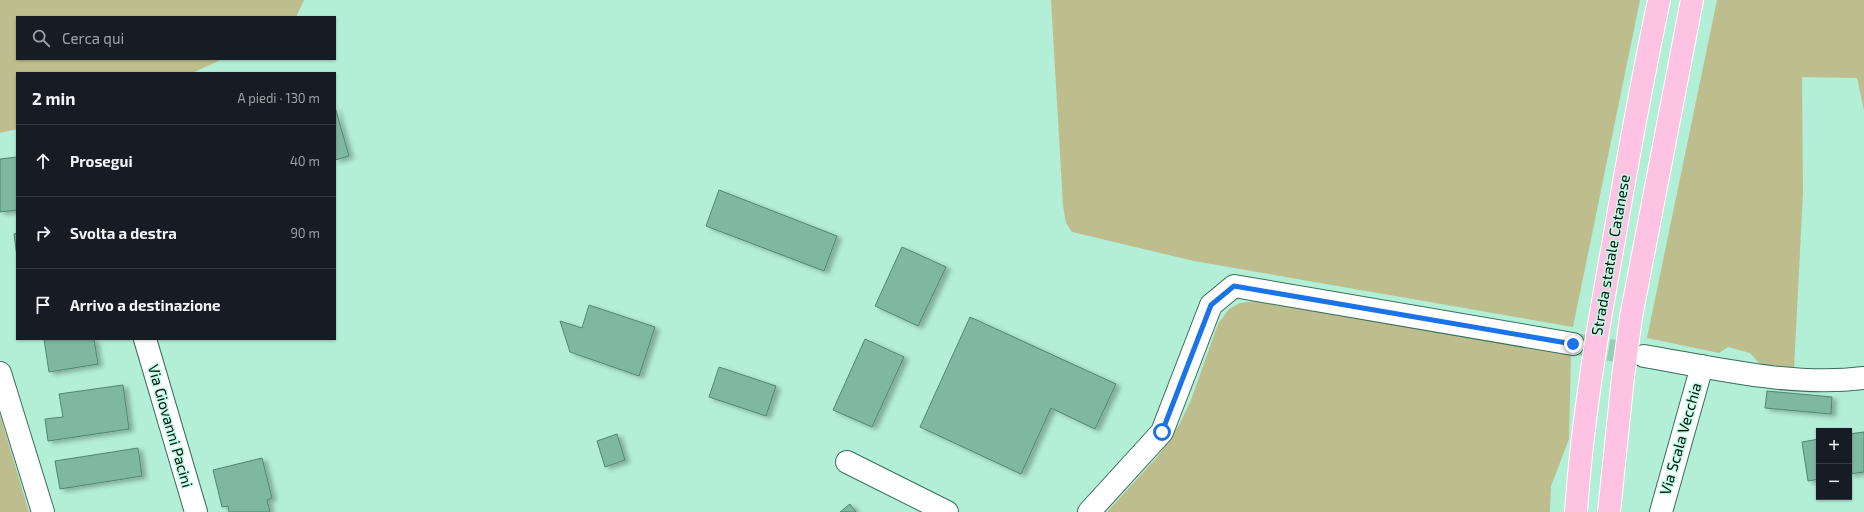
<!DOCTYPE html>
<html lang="it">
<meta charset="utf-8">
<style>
body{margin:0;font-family:"Exo 2",sans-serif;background:#20242c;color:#f1f3f6}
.controls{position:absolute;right:12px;bottom:12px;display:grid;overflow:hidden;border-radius:0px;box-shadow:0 1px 3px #0004}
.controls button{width:36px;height:36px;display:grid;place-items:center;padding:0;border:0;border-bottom:1px solid #363941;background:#171b24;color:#f1f3f6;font:20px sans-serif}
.stop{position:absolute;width:12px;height:12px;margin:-9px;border:3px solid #1a73e8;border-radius:50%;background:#fff}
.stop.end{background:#1a73e8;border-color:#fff;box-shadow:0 1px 4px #0008}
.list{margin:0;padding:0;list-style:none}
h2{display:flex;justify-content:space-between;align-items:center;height:52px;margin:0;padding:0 16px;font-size:17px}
h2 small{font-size:13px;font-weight:400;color:#9ea1a6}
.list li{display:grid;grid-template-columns:26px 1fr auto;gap:12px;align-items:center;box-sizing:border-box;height:72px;padding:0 16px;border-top:1px solid #363941}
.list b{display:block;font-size:15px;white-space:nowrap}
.list em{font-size:13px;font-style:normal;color:#9ea1a6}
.icon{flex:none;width:22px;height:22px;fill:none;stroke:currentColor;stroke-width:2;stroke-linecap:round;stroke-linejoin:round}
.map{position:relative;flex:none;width:1864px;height:512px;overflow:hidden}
.search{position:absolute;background:#171b24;box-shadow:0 1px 3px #0004;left:16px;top:16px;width:320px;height:44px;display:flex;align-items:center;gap:10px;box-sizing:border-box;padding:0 14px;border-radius:0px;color:#9ea1a6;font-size:15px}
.panel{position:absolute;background:#171b24;box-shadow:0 1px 3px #0004;left:16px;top:72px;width:320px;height:268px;border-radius:0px}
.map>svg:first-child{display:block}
</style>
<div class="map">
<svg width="1864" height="512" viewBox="0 0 1864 512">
<defs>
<filter id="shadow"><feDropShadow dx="4.5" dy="2.5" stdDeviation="2" flood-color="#0004"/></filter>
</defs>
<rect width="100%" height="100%" fill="#b3eed6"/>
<g fill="#bdbd8e">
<polygon points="0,0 304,0 296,17 17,17 17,59 223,59 192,73 17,73 17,129 0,133"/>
<polygon points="1051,0 1640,0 1573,327 1194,261 1072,232 1066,223 1063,205"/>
<polygon points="1717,0 1864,0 1864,110 1857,78 1802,77 1803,192 1794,369 1759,363 1750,353 1728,347 1719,353 1647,338"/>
<polygon points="1255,301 1571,353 1569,439 1551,486 1550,512 1107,512 1158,456 1179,425 1191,400 1218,324 1229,309 1240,303"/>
<polygon points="0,415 29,512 0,512"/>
</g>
<g fill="#7fb8a1" stroke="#4f8771" filter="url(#shadow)">
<polygon points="335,107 349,156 335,160"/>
<polygon points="17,157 17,210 0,212 0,159"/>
<polygon points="719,190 837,236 824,271 706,226"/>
<polygon points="17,233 17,257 14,234"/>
<polygon points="902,247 946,267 918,326 875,306"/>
<polygon points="589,305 655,327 639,376 570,352 560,321 582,328"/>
<polygon points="970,317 1116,384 1095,429 1051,408 1021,474 920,427"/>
<polygon points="44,339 94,339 98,364 49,372"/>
<polygon points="865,339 904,357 872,427 833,410"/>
<polygon points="719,367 776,386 766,416 709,397"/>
<polygon points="123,385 129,429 48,441 45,419 63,417 59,394"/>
<polygon points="1767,391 1832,397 1831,414 1765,408"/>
<polygon points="1864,432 1864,472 1849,474 1849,434"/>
<polygon points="617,434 625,460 605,467 597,441"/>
<polygon points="1819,439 1819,479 1808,481 1802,442"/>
<polygon points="138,448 142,476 60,489 55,461"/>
<polygon points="262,458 272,498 267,500 270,512 229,512 228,506 222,507 213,470"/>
<polygon points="850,504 856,512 840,512"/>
</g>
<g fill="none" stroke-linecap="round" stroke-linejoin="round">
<polyline stroke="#98cdb7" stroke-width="22" stroke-dasharray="22 11" stroke-linecap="butt" points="1576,344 1644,356"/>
<defs>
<g id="minor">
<polyline points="145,339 196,512"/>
<path d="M 1644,356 C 1715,368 1792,387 1864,378"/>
<polyline points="0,373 43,512"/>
<polyline points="847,462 947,512"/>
<polyline points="1089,512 1162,432 1211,305 1234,286 1573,344"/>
<polyline points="1661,512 1702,366"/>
</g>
<g id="primary">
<path d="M 1576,512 C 1582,422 1597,333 1613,245 C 1627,163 1642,81 1659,0"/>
<polyline points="1609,512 1623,377 1631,317 1692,0"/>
</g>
</defs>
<use href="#minor" stroke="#376f5b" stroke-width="24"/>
<use href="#primary" stroke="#fff" stroke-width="24"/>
<use href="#minor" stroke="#fff" stroke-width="22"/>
<use href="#primary" stroke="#fec2e2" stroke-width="22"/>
</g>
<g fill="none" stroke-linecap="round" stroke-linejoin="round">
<polyline stroke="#1a73e8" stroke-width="5" points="1162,432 1211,305 1234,286 1573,344"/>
</g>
<g text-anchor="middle" stroke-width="3" stroke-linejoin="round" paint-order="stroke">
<g font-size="15" fill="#00120a" stroke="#c0fce3">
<text transform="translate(1611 255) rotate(-80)" y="5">Strada statale Catanese</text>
<text transform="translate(170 426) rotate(74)" y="5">Via Giovanni Pacini</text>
<text transform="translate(1681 439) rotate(-74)" y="5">Via Scala Vecchia</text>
</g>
</g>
</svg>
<div class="controls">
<button>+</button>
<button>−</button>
</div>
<div class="stop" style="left:1162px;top:432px"></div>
<div class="stop end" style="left:1573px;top:344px"></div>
<div class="search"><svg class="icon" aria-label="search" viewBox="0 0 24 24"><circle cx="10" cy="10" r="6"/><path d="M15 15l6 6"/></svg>Cerca qui</div>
<section class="panel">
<h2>2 min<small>A piedi · 130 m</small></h2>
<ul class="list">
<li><svg class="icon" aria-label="ahead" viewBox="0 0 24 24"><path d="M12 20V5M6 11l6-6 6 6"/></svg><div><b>Prosegui</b></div><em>40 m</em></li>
<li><svg class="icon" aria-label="right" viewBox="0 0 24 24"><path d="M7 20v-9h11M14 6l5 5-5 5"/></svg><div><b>Svolta a destra</b></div><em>90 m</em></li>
<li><svg class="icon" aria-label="arrive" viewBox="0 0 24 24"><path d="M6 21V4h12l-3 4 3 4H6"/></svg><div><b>Arrivo a destinazione</b></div></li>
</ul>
</section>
</div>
